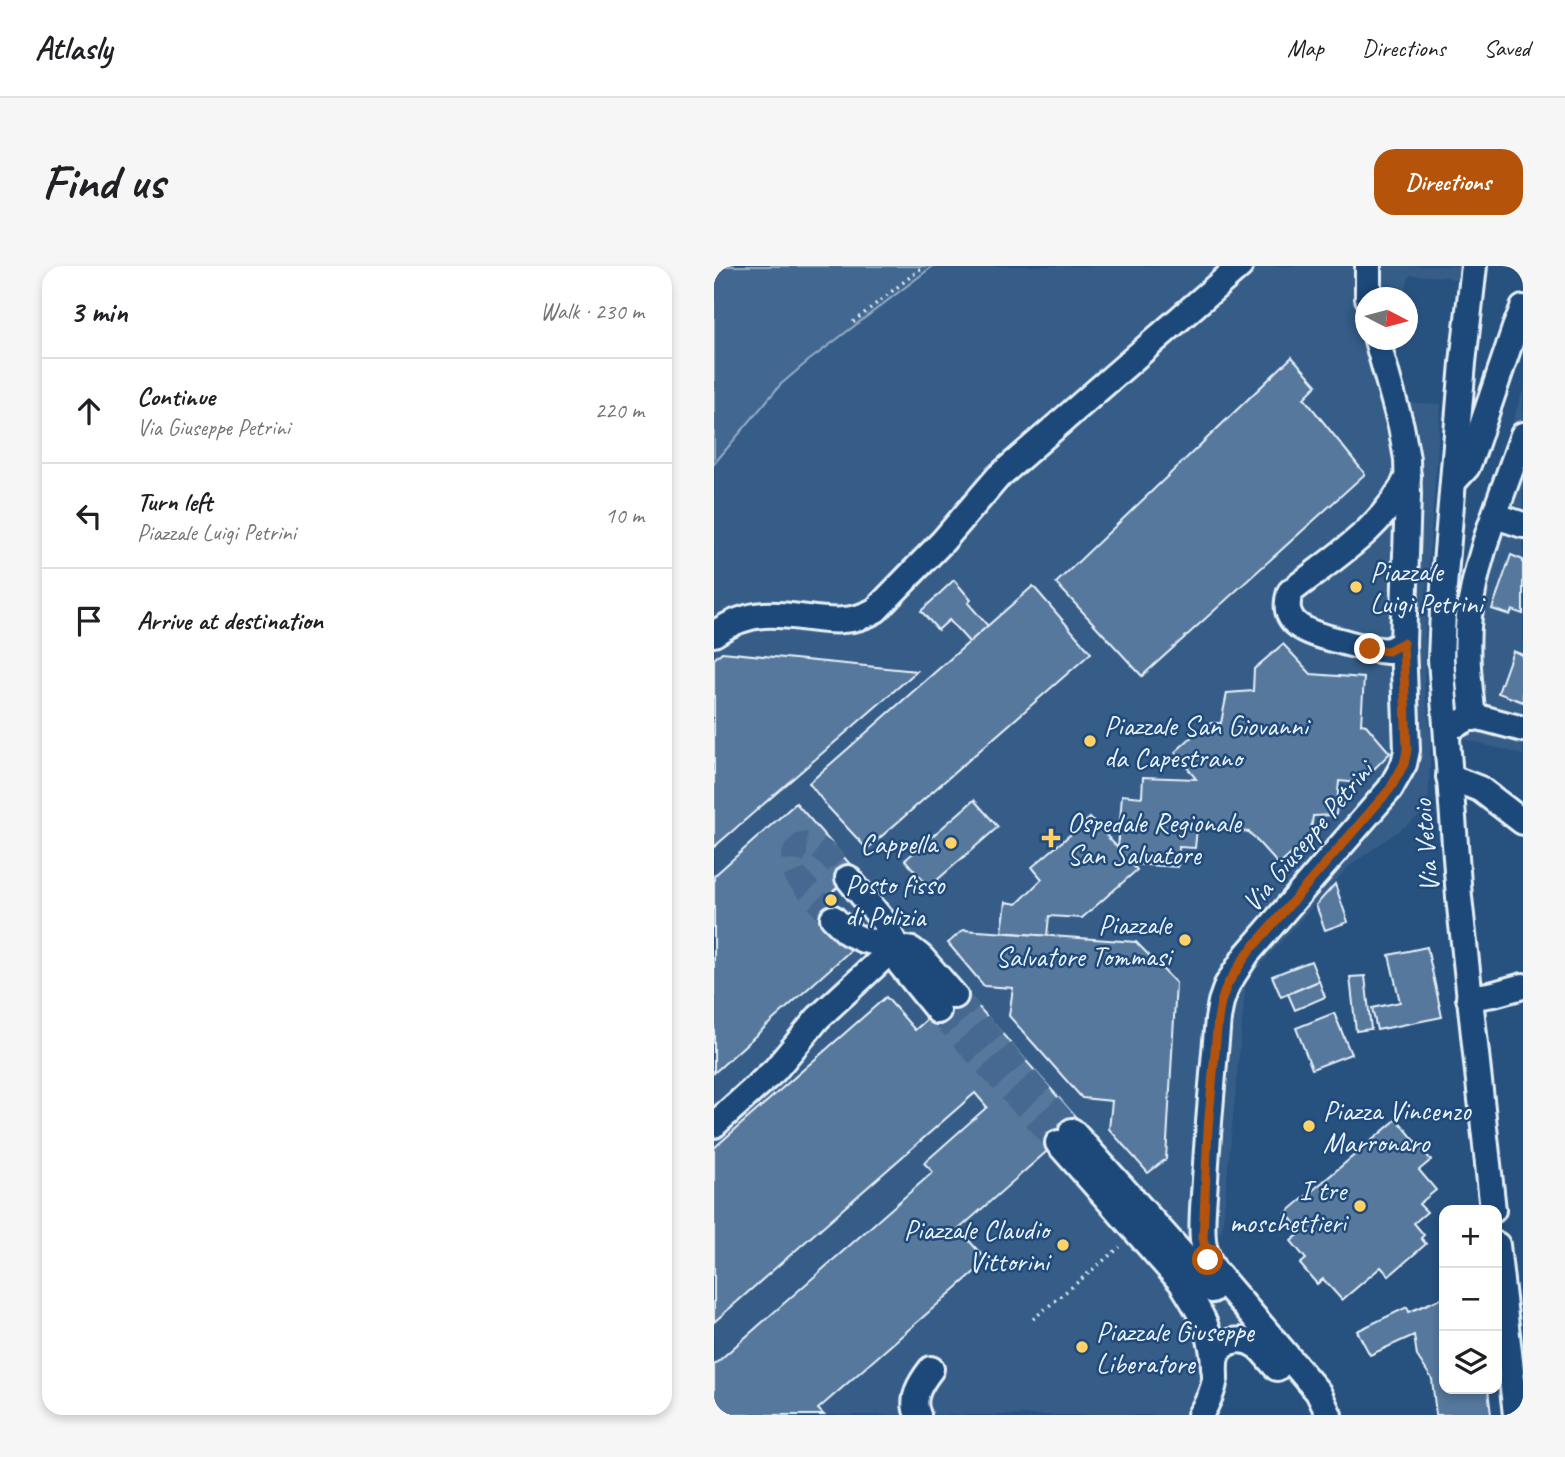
<!DOCTYPE html>
<meta charset="utf-8">
<style>
body{margin:0;font-family:Caveat,sans-serif;background:#f6f6f6;color:#202124}
.controls{position:absolute;right:21px;bottom:21px;display:grid;overflow:hidden;border-radius:14px;box-shadow:0 4px 10px #0003}
.controls button{width:63px;height:63px;display:grid;place-items:center;padding:0;border:0;border-bottom:2px solid #e0e0e0;background:#fff;color:#202124;font:35px sans-serif}
.compass{position:absolute;left:641px;top:21px;width:63px;height:63px;border-radius:50%;background:#fff;box-shadow:0 4px 10px #0003;rotate:96deg}
.stop{position:absolute;width:21px;height:21px;margin:-16px;border:5px solid #b45309;border-radius:50%;background:#fff}
.stop.end{background:#b45309;border-color:#fff;box-shadow:0 2px 7px #0008}
.list{margin:0;padding:0;list-style:none}
h2{display:flex;justify-content:space-between;align-items:center;height:91px;margin:0;padding:0 28px;font-size:30px}
h2 small{font-size:23px;font-weight:400;color:#757577}
.list li{display:grid;grid-template-columns:46px 1fr auto;gap:21px;align-items:center;box-sizing:border-box;height:105px;padding:0 28px;border-top:2px solid #e0e0e0}
.list b{display:block;font-size:26px;white-space:nowrap}
.list p{margin:0;font-size:23px;white-space:nowrap;color:#757577}
.list em{font-size:23px;font-style:normal;color:#757577}
.icon{flex:none;width:38px;height:38px;fill:none;stroke:currentColor;stroke-width:2;stroke-linecap:round;stroke-linejoin:round}
.map{position:relative;flex:none;width:809px;height:1149px;overflow:hidden;border-radius:21px}
header{display:flex;align-items:center;gap:42px;box-sizing:border-box;height:98px;padding:0 35px;background:#fff;border-bottom:2px solid #e0e0e0}
header strong{font-size:33px}
nav{display:flex;gap:38px;margin-inline-start:auto;font-size:24px}
.intro{display:flex;align-items:center;justify-content:space-between;box-sizing:border-box;height:168px;padding:0 42px}
h1{margin:0;font-size:49px}
.button{padding:18px 32px;border-radius:21px;background:#b45309;color:#fff;font-size:24px;font-weight:700}
main{display:flex;gap:42px;padding:0 42px}
aside{flex:1;background:#fff;border-radius:21px;box-shadow:0 4px 10px #0003}
.map>svg:first-child{display:block}
</style>
<header>
<strong>Atlasly</strong>
<nav><a>Map</a><a>Directions</a><a>Saved</a></nav>
</header>
<div class="intro"><h1>Find us</h1><a class="button">Directions</a></div>
<main>
<aside>
<h2>3 min<small>Walk · 230 m</small></h2>
<ul class="list">
<li><svg class="icon" aria-label="ahead" viewBox="0 0 24 24"><path d="M12 20V5M6 11l6-6 6 6"/></svg><div><b>Continue</b><p>Via Giuseppe Petrini</p></div><em>220 m</em></li>
<li><svg class="icon" aria-label="left" viewBox="0 0 24 24"><path d="M17 20v-9H6M10 6l-5 5 5 5"/></svg><div><b>Turn left</b><p>Piazzale Luigi Petrini</p></div><em>10 m</em></li>
<li><svg class="icon" aria-label="arrive" viewBox="0 0 24 24"><path d="M6 21V4h12l-3 4 3 4H6"/></svg><div><b>Arrive at destination</b></div></li>
</ul>
</aside>
<div class="map">
<svg width="809" height="1149" viewBox="0 0 809 1149">
<rect width="100%" height="100%" fill="#27517f"/>
<filter id="ink" filterUnits="userSpaceOnUse"><feTurbulence type="fractalNoise" baseFrequency=".0143" numOctaves="2"/><feDisplacementMap in="SourceGraphic" scale="14" xChannelSelector="R" yChannelSelector="G"/><feConvolveMatrix kernelMatrix="1 2 1 2 8 2 1 2 1" color-interpolation-filters="sRGB"/></filter>
<g filter="url(#ink)">
<g fill="#355d88">
<polygon points="21,0 748,0 746,16 733,11 696,9 688,31 652,32 652,74 687,136 727,138 712,332 710,419 717,473 714,544 634,601 532,715 508,966 476,965 477,983 544,1069 510,1099 498,1149 0,1149 0,146"/>
<polygon points="809,124 809,489 750,473 746,414 758,280 769,244"/>
</g>
<polygon fill="#436891" stroke="#96acc4" stroke-width="2" points="0,0 219,0 93,96 66,119 0,198"/>
<g fill="#57789d" stroke="#e8f1f8" stroke-width="2">
<polygon points="578,91 603,119 590,132 651,208 428,410 342,317"/>
<polygon points="797,289 809,294 809,348 798,344 796,349 778,343"/>
<polygon points="240,314 257,334 254,337 274,360 256,377 235,354 224,364 207,345"/>
<polygon points="319,320 377,387 153,583 113,540 95,517"/>
<polygon points="569,378 597,408 650,412 647,458 652,459 676,487 646,517 625,515 622,549 599,550 596,571 565,599 535,566 483,562 481,582 465,581 464,601 418,598 423,604 368,652 335,650 333,670 288,666 292,636 303,638 328,613 318,601 376,552 404,582 408,529 428,531 429,511 482,513 461,486 493,457 507,457 513,427 539,425 540,403"/>
<polygon points="799,385 809,389 809,436 784,427"/>
<polygon points="8,386 203,405 0,581 0,393"/>
<polygon points="260,534 284,561 215,621 191,594"/>
<polygon points="82,537 142,605 115,629 127,645 113,657 137,684 0,807 0,610"/>
<polygon points="621,618 634,656 611,664 602,639"/>
<polygon points="249,664 422,676 462,717 452,893 434,907 395,863 398,835 368,832 295,750 299,722 270,720 234,677"/>
<polygon points="713,681 728,751 663,764 658,742 686,736 675,689"/>
<polygon points="597,695 605,715 567,731 558,710"/>
<polygon points="651,710 657,763 642,765 636,711"/>
<polygon points="605,715 611,731 581,744 574,728"/>
<polygon points="248,722 366,856 245,963 273,995 104,1143 110,1149 7,1149 0,1141 0,1099 219,906 210,897 273,841 261,827 0,1056 0,882 172,731 201,764"/>
<polygon points="620,747 637,788 598,803 582,762"/>
<polygon points="683,853 717,894 705,904 722,924 705,938 713,946 700,957 710,969 707,972 712,978 675,1010 667,1001 628,1034 609,1013 603,1018 586,998 592,993 577,975 588,966 572,947"/>
<polygon points="730,1031 730,1123 774,1123 777,1149 722,1149 718,1113 703,1090 700,1069 656,1089 643,1065 693,1041 695,1046"/>
</g>
<g fill="none" stroke-linecap="round" stroke-linejoin="round">
<g stroke="#446991" stroke-width="24" stroke-dasharray="24 12" stroke-linecap="butt">
<path d="M 119,652 L 82,610 C 73,594 83,570 102,581 C 115,587 125,602 134,612"/>
<polyline points="241,730 358,865"/>
<polyline points="224,745 344,877"/>
</g>
<defs>
<g id="minor">
<polyline points="760,0 749,97 730,321 727,393 745,631 779,944"/>
<polyline points="654,32 654,0"/>
<polyline points="742,213 753,201 759,186 801,62 809,42"/>
<polyline points="782,250 809,259"/>
<path d="M 0,368 C 16,357 31,350 50,349 C 89,346 125,366 162,344 L 229,275 L 284,211 L 526,0"/>
<path d="M 689,377 L 674,385 L 665,384 C 650,382 636,378 622,374 C 596,367 565,360 576,326 C 619,292 670,262 694,210"/>
<path d="M 759,452 C 755,418 751,383 755,350 C 762,289 789,227 809,169"/>
<polyline points="744,458 755,452 764,451 809,463"/>
<polyline points="735,511 766,523 809,556"/>
<polyline points="134,612 170,656 182,680 186,698 224,745"/>
<polyline points="119,652 134,667 149,674 198,684 207,691 241,730"/>
<polyline points="755,732 780,728 809,720"/>
<polyline points="0,859 61,804 104,752 182,680"/>
<polyline points="358,865 477,998 498,1024"/>
<path d="M 344,877 L 467,1016 C 485,1044 500,1068 500,1102"/>
<polyline points="783,979 802,1149"/>
<path d="M 204,1149 C 196,1132 207,1116 217,1103"/>
<path d="M 486,1149 C 493,1138 499,1126 501,1113 C 501,1105 500,1098 502,1090 C 509,1072 530,1070 544,1081 C 551,1087 557,1096 563,1102"/>
<path d="M 615,1149 L 604,1126 L 500,1004 C 494,994 490,985 489,974 C 487,954 490,934 491,914 C 494,860 499,807 504,753 L 507,736 L 513,719 L 533,688 L 676,523 L 690,498 L 693,484 L 689,377 L 694,229 L 693,193 L 687,160 L 663,74"/>
</g>
</defs>
<use href="#minor" stroke="#e8f1f8" stroke-width="30"/>
<g stroke="#e8f1f8" stroke-width="3.5" stroke-dasharray="2 5" stroke-linecap="butt">
<polyline points="139,56 210,0"/>
<polyline points="319,1053 406,981"/>
</g>
<use href="#minor" stroke="#1f4a7a" stroke-width="24"/>
</g>
</g>
<g fill="none" stroke-linecap="round" stroke-linejoin="round" filter="url(#ink)">
<polyline stroke="#b45309" stroke-width="9" points="494,994 489,972 494,862 504,753 507,736 513,719 533,688 676,523 690,498 693,484 689,377 674,385 656,383"/>
</g>
<g fill="#ffd166" stroke="#1f4a7a" stroke-width="2.5">
<circle cx="642" cy="321" r="7"/>
<circle cx="376" cy="475" r="7"/>
<path d="M333.5 561.5h7v7h7v7h-7v7h-7v-7h-7v-7h7z"/>
<circle cx="237" cy="577" r="7"/>
<circle cx="117" cy="634" r="7"/>
<circle cx="471" cy="674" r="7"/>
<circle cx="595" cy="860" r="7"/>
<circle cx="646" cy="940" r="7"/>
<circle cx="349" cy="979" r="7"/>
<circle cx="368" cy="1081" r="7"/>
</g>
<g text-anchor="middle" stroke-width="5" stroke-linejoin="round" paint-order="stroke">
<g font-size="28" fill="#e8f1f8" stroke="#1f4a7a" text-anchor="start">
<text x="656" y="315">Piazzale<tspan x="656" dy="32">Luigi Petrini</tspan></text>
<text x="390" y="469">Piazzale San Giovanni<tspan x="390" dy="32">da Capestrano</tspan></text>
<text x="353" y="566">Ospedale Regionale<tspan x="353" dy="32">San Salvatore</tspan></text>
<text x="223" y="587" text-anchor="end">Cappella</text>
<text x="131" y="628">Posto fisso<tspan x="131" dy="32">di Polizia</tspan></text>
<text x="457" y="668" text-anchor="end">Piazzale<tspan x="457" dy="32">Salvatore Tommasi</tspan></text>
<text x="609" y="854">Piazza Vincenzo<tspan x="609" dy="32">Marronaro</tspan></text>
<text x="632" y="934" text-anchor="end">I tre<tspan x="632" dy="32">moschettieri</tspan></text>
<text x="335" y="973" text-anchor="end">Piazzale Claudio<tspan x="335" dy="32">Vittorini</tspan></text>
<text x="382" y="1075">Piazzale Giuseppe<tspan x="382" dy="32">Liberatore</tspan></text>
</g>
<g font-size="28" fill="#e8f1f8" stroke="#1f4a7a">
<text transform="translate(593 570) rotate(-50)" y="10">Via Giuseppe Petrini</text>
<text transform="translate(711 580) rotate(-95)" y="10">Via Vetoio</text>
</g>
</g>
</svg>
<div class="controls">
<button>+</button>
<button>−</button>
<button><svg class="icon" aria-label="layers" viewBox="0 0 24 24"><path d="M12 4l9 5-9 5-9-5zM3 14l9 5 9-5"/></svg></button>
</div>
<svg class="compass" viewBox="-18 -18 36 36"><path d="M0-13l5 13h-10z" fill="#e53935"/><path d="M0 13l5-13h-10z" fill="#757577"/></svg>
<div class="stop" style="left:494px;top:994px"></div>
<div class="stop end" style="left:656px;top:383px"></div>
</div>
</main>
